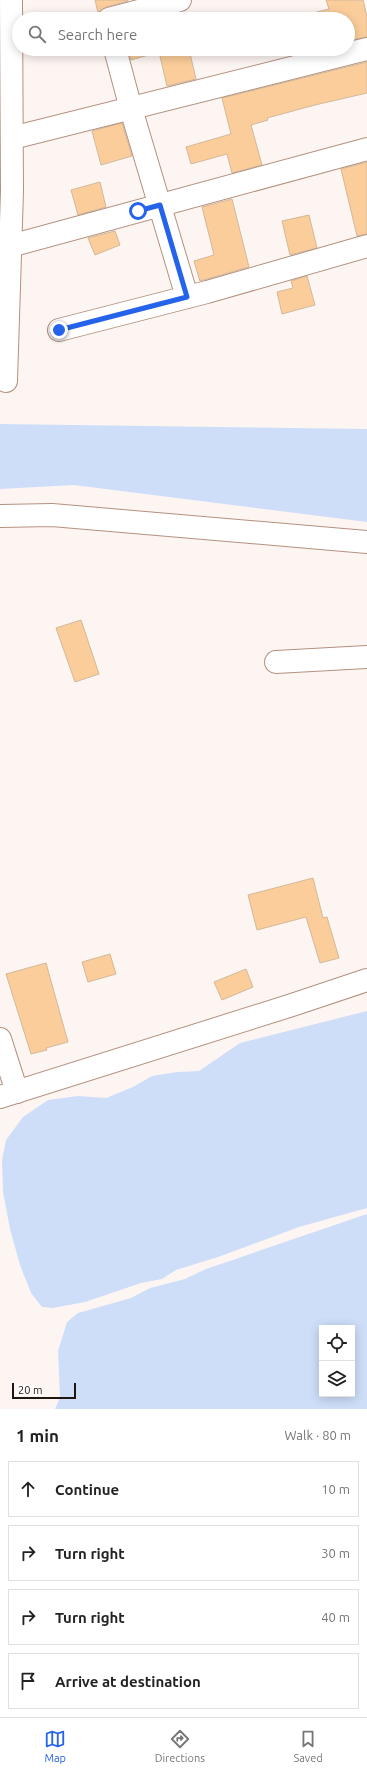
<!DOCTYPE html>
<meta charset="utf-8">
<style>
body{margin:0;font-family:Ubuntu,sans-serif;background:#f6f6f6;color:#222}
.controls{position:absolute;right:12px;bottom:12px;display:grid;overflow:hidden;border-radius:0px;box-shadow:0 2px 10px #0003}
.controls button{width:36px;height:36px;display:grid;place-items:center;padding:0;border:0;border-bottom:1px solid #e0e0e0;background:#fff;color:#222;font:20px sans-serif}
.scale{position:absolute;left:12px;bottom:10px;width:64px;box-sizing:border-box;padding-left:4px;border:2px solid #22150f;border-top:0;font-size:11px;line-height:14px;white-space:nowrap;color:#22150f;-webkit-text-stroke:3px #fff;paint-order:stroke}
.stop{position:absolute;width:12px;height:12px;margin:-9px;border:3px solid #2563eb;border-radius:50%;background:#fff}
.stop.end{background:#2563eb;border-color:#fff;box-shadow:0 1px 4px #0008}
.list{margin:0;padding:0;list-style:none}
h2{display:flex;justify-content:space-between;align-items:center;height:52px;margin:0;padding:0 16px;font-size:17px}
h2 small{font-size:13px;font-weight:400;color:#767676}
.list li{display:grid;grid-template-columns:26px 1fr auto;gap:12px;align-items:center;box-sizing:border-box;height:56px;margin:0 8px 8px;padding:0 8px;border:1px solid #e0e0e0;border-radius:0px}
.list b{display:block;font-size:15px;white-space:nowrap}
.list em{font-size:13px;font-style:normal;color:#767676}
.icon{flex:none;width:22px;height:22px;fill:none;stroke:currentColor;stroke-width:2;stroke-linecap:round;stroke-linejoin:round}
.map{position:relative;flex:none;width:367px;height:1409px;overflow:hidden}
.search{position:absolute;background:#fff;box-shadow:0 2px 10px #0003;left:12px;right:12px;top:12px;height:44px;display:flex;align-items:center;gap:10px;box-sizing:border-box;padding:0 14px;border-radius:22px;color:#767676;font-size:15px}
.sheet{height:308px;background:#fff}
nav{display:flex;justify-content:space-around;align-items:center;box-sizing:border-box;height:56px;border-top:1px solid #e0e0e0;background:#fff;font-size:11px;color:#767676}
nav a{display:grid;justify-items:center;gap:2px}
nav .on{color:#2563eb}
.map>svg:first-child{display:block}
</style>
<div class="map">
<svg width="367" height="1409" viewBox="0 0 367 1409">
<rect width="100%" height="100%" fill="#fdf5f2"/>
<g fill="#cedef9" fill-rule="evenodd">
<polygon points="0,424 367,429 367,522 74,485 0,489"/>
<polygon points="367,1011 367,1208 299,1227 218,1257 176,1270 162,1279 141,1283 85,1302 53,1308 42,1307 31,1293 20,1265 10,1229 3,1192 2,1160 6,1140 23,1117 48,1100 78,1096 106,1098 133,1087 152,1076 177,1072 199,1071 240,1043"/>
<path d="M 367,1214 L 367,1409 L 55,1409 L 60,1397 L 58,1351 L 67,1322 L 78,1313 L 131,1298 L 150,1288 L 185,1279 L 206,1269 ZM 322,1328 L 352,1328 L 352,1394 L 322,1394 Z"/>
</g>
<g fill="#facd9a" stroke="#d3b89b">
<polygon points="95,0 128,0 128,1 106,7 98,13"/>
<polygon points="326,0 363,0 367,17 367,37 348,41 348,19 293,19 293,18 329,9"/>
<polygon points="179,13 180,19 157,19"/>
<polygon points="128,49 189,49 196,79 167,86 159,52 131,60"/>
<polygon points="367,62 367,93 315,105 267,118 268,120 251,125 262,165 232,173 227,154 191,164 186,147 231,134 222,98"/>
<polygon points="122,123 132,156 101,165 92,131"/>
<polygon points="367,162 367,234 357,236 341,169"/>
<polygon points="100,182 106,207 78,215 71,190"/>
<polygon points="232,199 249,267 200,281 194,261 214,255 202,207"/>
<polygon points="309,215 317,248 290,255 282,221"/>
<polygon points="115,231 120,245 95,255 88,238"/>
<polygon points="307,276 315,305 282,314 277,292 293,288 291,281"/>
<polygon points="81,620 99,674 75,682 56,628"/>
<polygon points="313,878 323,918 327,917 339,958 320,963 306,917 257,930 248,895"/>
<polygon points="110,954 116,974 88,982 82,962"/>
<polygon points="46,963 68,1042 46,1048 47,1050 31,1054 6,974"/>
<polygon points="246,969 253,987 222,1000 214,982"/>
</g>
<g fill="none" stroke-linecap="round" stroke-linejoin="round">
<defs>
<g id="street">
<polyline points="109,19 180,0"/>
<polyline points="115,49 131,109 187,297"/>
<polyline points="12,138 367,49"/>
<polyline points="10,246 367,149"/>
<polyline points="59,330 207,292 367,246"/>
<polyline points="6,381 12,191 11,0"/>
<polyline points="0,516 52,515 367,542"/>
<polyline points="276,662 367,657"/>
<polyline points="0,1039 17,1092"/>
<polyline points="0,1097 289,1006 367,980"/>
</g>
</defs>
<use href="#street" stroke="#b4917f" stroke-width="24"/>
<use href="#street" stroke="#fff" stroke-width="22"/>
</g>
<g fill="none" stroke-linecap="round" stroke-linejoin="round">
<polyline stroke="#2563eb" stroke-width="5" points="59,330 187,297 160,205 138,211"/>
</g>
</svg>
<div class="controls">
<button><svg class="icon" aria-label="locate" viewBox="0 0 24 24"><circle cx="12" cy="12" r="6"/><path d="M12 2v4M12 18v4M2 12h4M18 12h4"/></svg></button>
<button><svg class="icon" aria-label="layers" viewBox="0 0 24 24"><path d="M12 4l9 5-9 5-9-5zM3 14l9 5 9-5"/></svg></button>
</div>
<div class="scale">20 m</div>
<div class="stop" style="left:138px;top:211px"></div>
<div class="stop end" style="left:59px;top:330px"></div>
<div class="search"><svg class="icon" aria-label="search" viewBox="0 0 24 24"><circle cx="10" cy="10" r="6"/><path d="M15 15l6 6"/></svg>Search here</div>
</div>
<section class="sheet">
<h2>1 min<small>Walk · 80 m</small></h2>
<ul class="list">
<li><svg class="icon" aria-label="ahead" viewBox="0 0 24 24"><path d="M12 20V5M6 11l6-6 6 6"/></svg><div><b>Continue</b></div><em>10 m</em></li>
<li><svg class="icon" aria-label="right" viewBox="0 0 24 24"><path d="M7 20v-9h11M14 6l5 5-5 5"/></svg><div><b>Turn right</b></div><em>30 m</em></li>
<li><svg class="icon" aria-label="right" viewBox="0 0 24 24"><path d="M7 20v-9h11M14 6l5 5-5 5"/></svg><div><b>Turn right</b></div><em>40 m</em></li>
<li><svg class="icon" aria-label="arrive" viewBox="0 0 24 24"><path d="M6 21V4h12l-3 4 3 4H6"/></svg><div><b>Arrive at destination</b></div></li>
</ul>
</section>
<nav>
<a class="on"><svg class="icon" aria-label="map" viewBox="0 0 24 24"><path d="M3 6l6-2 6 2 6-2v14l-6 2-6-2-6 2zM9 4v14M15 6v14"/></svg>Map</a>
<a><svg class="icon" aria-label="directions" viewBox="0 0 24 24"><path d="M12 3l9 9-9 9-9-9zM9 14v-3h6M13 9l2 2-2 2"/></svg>Directions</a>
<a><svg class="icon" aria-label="saved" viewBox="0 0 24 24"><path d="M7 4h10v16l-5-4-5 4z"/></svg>Saved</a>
</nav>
